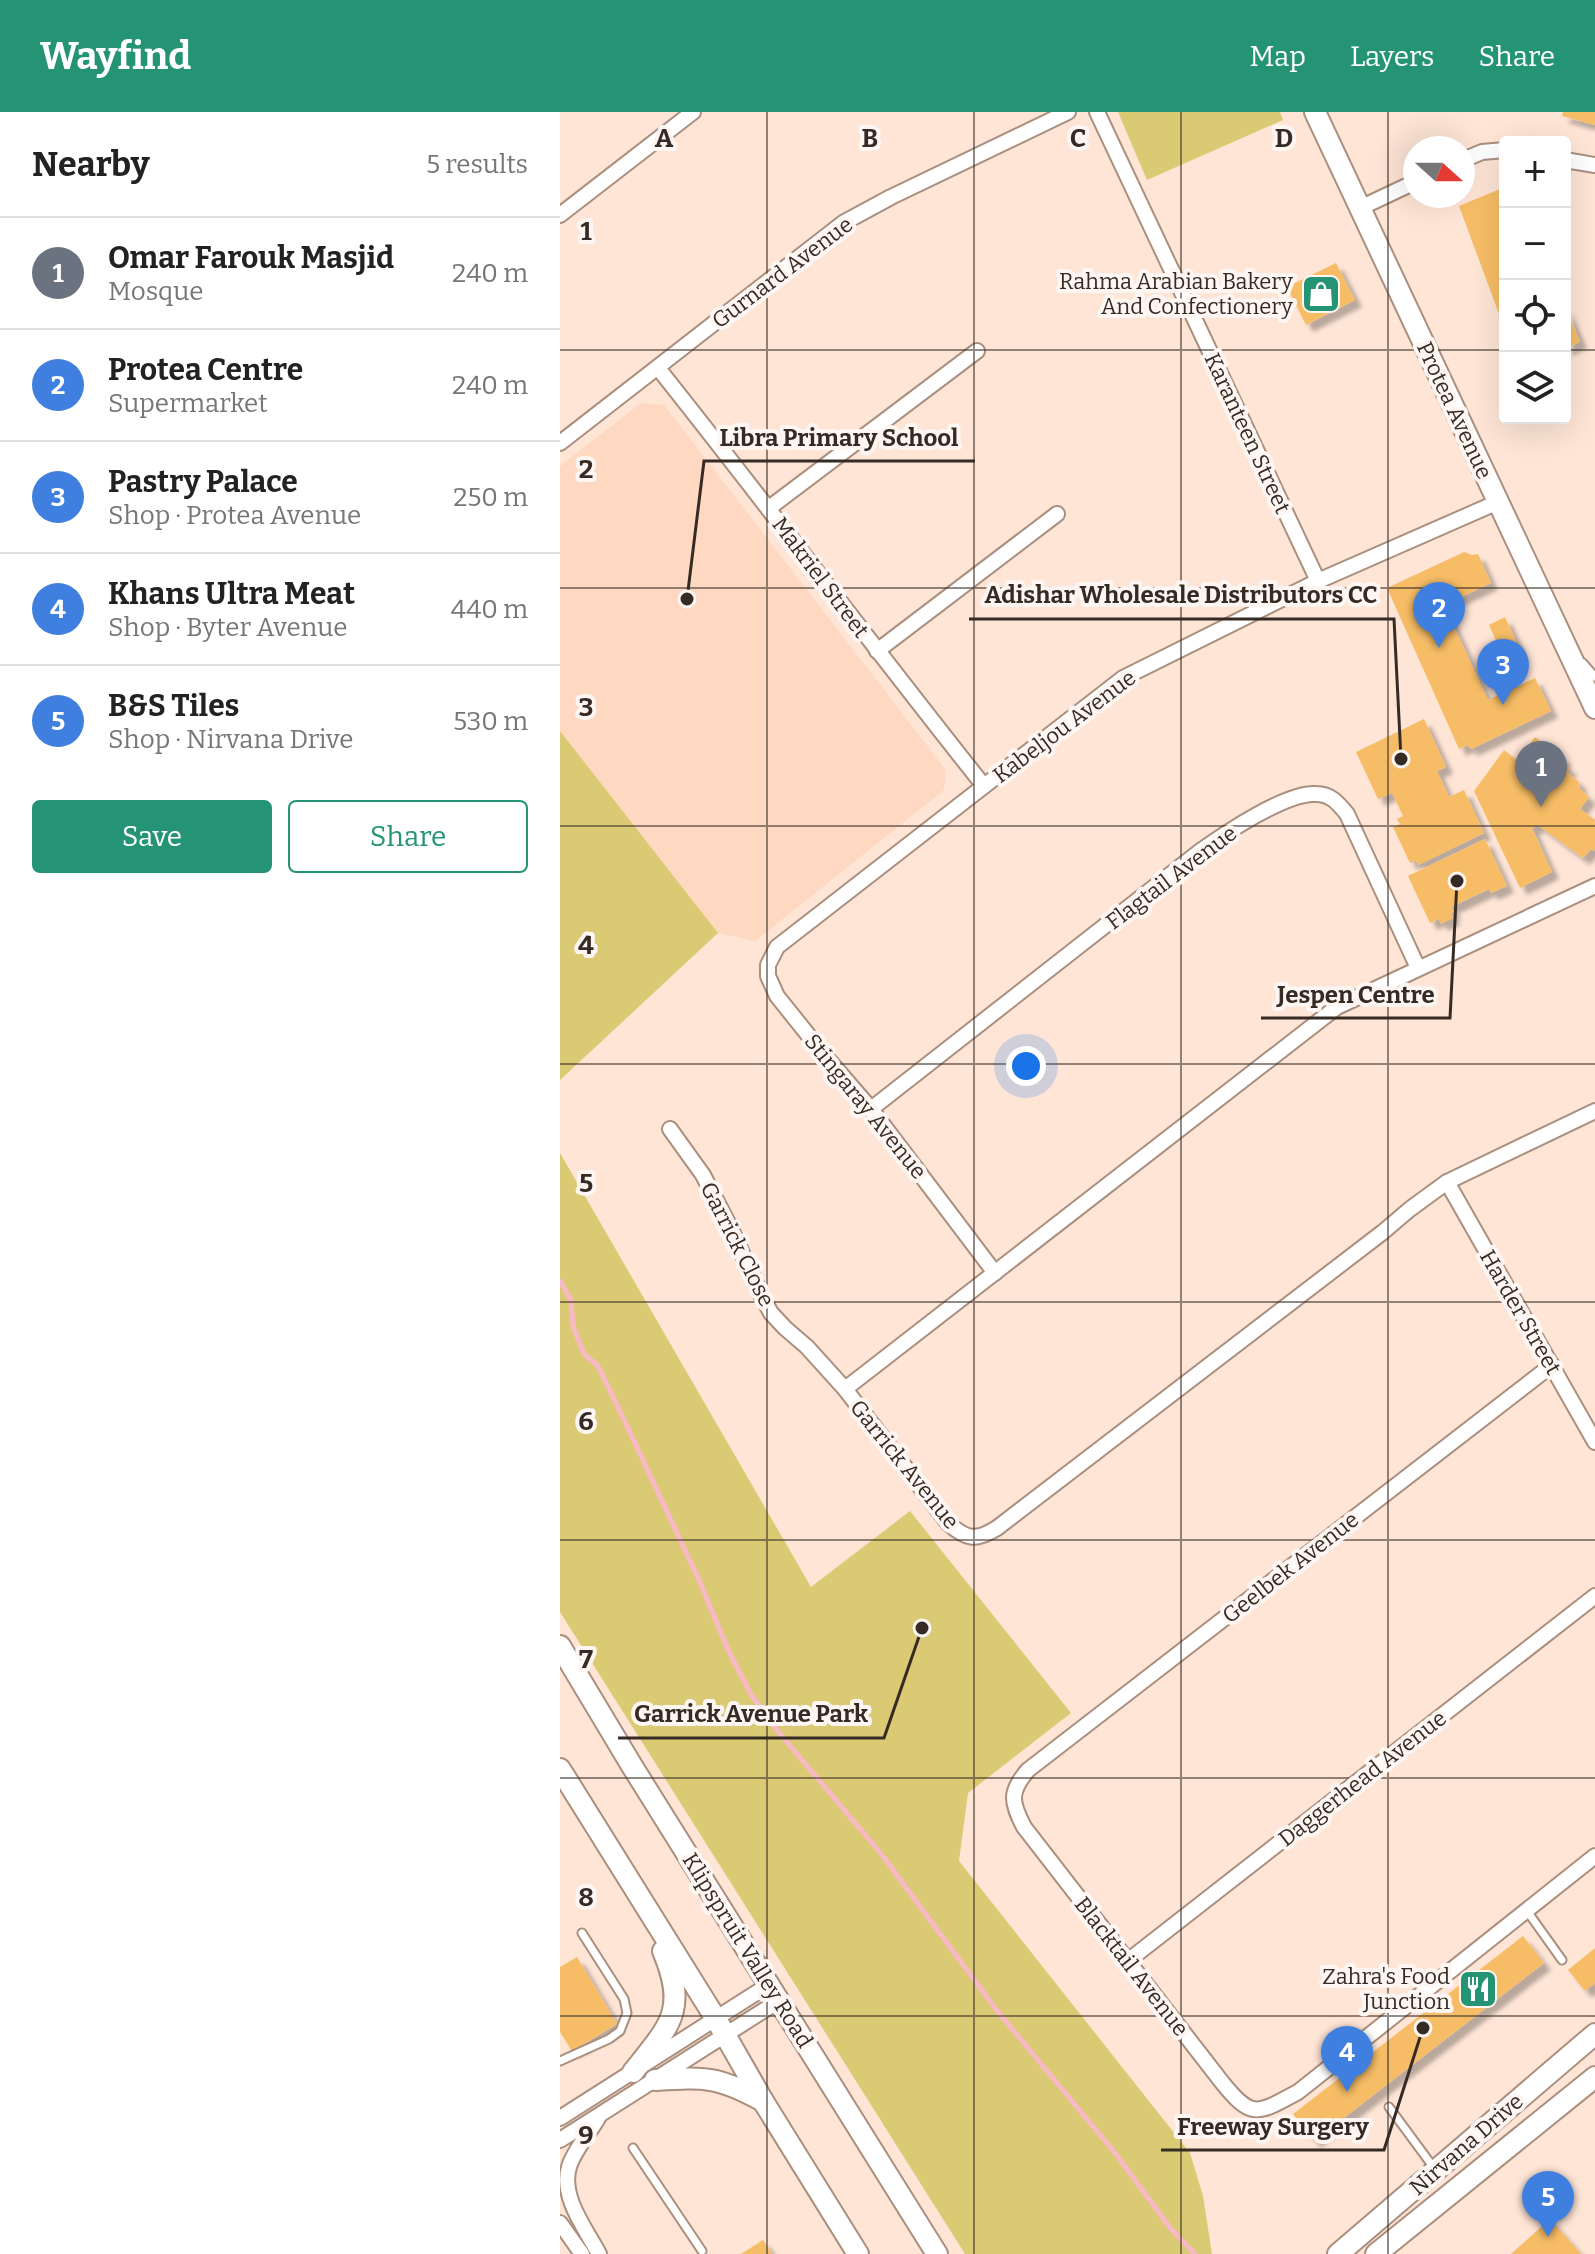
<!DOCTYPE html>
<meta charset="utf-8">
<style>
body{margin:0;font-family:Bitter,serif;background:#f6f6f6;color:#222}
.controls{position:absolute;right:24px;top:24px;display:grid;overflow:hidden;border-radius:8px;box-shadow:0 8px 32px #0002}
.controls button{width:72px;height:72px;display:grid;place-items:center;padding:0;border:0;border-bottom:2px solid #e0e0e0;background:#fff;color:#222;font:40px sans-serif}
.compass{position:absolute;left:843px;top:24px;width:72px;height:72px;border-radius:50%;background:#fff;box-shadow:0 8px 32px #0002;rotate:111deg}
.you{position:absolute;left:466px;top:954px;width:28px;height:28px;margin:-20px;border:6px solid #fff;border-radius:50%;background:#1a73e8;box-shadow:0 0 0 12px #1a73e833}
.badge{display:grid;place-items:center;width:52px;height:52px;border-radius:50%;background:#249475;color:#fff;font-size:26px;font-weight:700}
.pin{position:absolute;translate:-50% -66px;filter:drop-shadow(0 2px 4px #0008)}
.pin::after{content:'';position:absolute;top:42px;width:28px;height:24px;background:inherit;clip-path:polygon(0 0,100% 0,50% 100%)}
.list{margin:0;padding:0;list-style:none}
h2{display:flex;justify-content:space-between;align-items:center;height:104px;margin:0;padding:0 32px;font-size:34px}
h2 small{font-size:26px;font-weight:400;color:#767676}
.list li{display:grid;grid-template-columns:52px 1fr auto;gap:24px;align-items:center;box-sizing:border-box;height:112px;padding:0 32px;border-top:2px solid #e0e0e0}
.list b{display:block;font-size:30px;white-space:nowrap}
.list p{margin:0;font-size:26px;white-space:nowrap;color:#767676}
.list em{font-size:26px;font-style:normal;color:#767676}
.actions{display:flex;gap:16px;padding:24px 32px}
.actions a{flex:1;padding:18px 0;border:2px solid #249475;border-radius:8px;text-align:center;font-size:28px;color:#249475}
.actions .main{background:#249475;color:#fff}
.icon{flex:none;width:44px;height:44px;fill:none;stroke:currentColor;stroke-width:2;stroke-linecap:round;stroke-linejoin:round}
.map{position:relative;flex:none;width:1035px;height:2142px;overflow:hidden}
header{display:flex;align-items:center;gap:48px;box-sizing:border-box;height:112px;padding:0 40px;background:#249475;color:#fff}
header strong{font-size:38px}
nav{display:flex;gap:44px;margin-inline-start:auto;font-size:28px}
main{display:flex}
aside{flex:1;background:#fff}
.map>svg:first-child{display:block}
</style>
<header>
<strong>Wayfind</strong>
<nav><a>Map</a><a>Layers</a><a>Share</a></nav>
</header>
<main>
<aside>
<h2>Nearby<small>5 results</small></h2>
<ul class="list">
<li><span class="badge" style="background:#6b7280">1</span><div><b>Omar Farouk Masjid</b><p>Mosque</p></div><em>240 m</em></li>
<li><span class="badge" style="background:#3f7fe0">2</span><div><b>Protea Centre</b><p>Supermarket</p></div><em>240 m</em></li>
<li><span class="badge" style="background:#3f7fe0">3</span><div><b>Pastry Palace</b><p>Shop · Protea Avenue</p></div><em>250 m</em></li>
<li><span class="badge" style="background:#3f7fe0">4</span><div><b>Khans Ultra Meat</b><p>Shop · Byter Avenue</p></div><em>440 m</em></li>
<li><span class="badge" style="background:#3f7fe0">5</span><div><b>B&amp;S Tiles</b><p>Shop · Nirvana Drive</p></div><em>530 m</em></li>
</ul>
<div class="actions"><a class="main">Save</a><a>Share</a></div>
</aside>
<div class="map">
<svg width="1035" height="2142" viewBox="0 0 1035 2142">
<defs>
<filter id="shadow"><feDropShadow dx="7" dy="7" stdDeviation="2" flood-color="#0004"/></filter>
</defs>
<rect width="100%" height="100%" fill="#fee5d6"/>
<polygon fill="#fed8c1" points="81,291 104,293 386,658 384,678 195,829 158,821 0,619 0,354"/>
<g fill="#daca73">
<polygon points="558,0 720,0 723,8 587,68"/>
<polygon points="0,619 158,821 0,968"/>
<polygon points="0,1041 251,1475 350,1399 511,1601 408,1681 399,1749 630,2041 643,2084 652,2142 405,2142 0,1500"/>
</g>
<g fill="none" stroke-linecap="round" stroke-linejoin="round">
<polyline stroke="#f8b9c5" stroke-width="5" points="0,1169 11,1188 13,1214 24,1242 38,1254 66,1312 139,1468 169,1540 192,1584 216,1617 322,1743 438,1900 555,2041 611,2117 635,2142"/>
</g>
<g fill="#f7bd66" filter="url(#shadow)">
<polygon points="1003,0 1035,0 1035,13 1002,4"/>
<polygon points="945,75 945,218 899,94"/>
<polygon points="776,151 795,188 746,213 727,175"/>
<polygon points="1005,194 1020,230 1005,237"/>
<polygon points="904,440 912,443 918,442 931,471 884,493 928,588 975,566 991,599 911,637 908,633 899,637 827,476"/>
<polygon points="945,505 958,534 942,542 929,513"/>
<polygon points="864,607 886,655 877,659 889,685 904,678 924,721 858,753 856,748 850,751 833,715 840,712 837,707 843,704 832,681 818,687 796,640"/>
<polygon points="975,625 1004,647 1002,651 1010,656 1007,660 1019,670 1020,677 1029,685 1020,697 1035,708 1035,739 1031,737 1023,746 978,713 972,716 992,760 960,776 914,679 944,638 957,648"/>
<polygon points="925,727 947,774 931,781 929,777 891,795 894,800 891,801 893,806 881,812 879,807 870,811 848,764"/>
<polygon points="963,1824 984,1851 754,2029 733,2002"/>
<polygon points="1035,1836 1035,1871 1025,1879 1008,1858"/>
<polygon points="17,1845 57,1912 12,1939 0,1920 0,1855"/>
<polygon points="990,2107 1021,2142 951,2142"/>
<polygon points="203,2128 212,2142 181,2142"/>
</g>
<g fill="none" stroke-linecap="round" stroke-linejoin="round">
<defs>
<g id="lane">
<polyline points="1023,551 1035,565"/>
<polyline points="967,1799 1002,1848"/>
<polyline points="0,1949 49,1927 60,1919 67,1901 64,1887 22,1821"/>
<polyline points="829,1995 874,2056"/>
<polyline points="73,2036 142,2139"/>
</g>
<g id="street">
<polyline points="537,0 758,469"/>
<polyline points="903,48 922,40 945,38"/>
<polyline points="1005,48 1035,53"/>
<polyline points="800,96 855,70"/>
<polyline points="0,103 133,0"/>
<path d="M 98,256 C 208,394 314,536 424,674"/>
<polyline points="0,331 283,111 331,85 508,0"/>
<polyline points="209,396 417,239"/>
<polyline points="317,539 497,402"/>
<path d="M 1035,774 L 777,895 L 285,1277 L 388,1411 C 407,1428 416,1429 437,1416 L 823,1120 L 850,1097 L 887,1070 L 1035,999"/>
<path d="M 311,997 L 639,740 C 664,722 726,680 756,682 C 771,682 778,691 787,702 L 858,856"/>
<polyline points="110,1017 143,1063 172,1119 200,1181 211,1201 225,1216 247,1235 285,1277"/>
<polyline points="887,1070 1035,1330"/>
<polyline points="435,1161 311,997 265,944 217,884 208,864 208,853 217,835 563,566 758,469 938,390"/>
<path d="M 992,1253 L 468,1658 C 449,1680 451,1690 464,1715 L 661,1969 C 692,2008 697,2002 738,1980 L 1035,1744"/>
<polyline points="569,1848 1035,1484"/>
<polyline points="0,2006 210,1872"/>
<path d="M 38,2006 C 30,2020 13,2040 9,2055 C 0,2085 26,2117 39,2142"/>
<polyline points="0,2028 220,1888"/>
<polyline points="0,2111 22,2142"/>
</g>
<g id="secondary">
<polyline points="755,0 1035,596"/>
<polyline points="0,1534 72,1654 377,2142"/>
<polyline points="0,1657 156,1907 203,1989 298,2142"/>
<path d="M 73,1960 C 110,1913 128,1899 103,1839"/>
<path d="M 95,1968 C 145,1965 158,1964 203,1989"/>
<polyline points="778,2142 1035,1922"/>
<polyline points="816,2142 1035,1965"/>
</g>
</defs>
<use href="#lane" stroke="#ab8f7e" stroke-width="11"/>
<use href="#street" stroke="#ab8f7e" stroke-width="18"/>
<use href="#secondary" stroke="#ab8f7e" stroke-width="24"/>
<use href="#lane" stroke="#fff" stroke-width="7"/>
<use href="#street" stroke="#fff" stroke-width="14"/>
<use href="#secondary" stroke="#fff" stroke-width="20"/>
</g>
<path fill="none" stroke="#362b24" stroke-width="2" stroke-opacity="0.55" d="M 207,0 L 207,2142M 414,0 L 414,2142M 621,0 L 621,2142M 828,0 L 828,2142M 0,238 L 945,238M 1005,238 L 1035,238M 0,476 L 1035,476M 0,714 L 1035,714M 0,952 L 1035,952M 0,1190 L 1035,1190M 0,1428 L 1035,1428M 0,1666 L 1035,1666M 0,1904 L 1035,1904"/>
<defs>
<symbol id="shop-square" viewBox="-11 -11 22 22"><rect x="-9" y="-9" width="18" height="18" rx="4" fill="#249475" stroke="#fdf6f3"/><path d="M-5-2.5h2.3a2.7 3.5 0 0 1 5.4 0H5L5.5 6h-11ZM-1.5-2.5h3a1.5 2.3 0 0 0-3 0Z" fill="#fff"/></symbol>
<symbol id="restaurant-square" viewBox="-11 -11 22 22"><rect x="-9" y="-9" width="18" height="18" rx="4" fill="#249475" stroke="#fdf6f3"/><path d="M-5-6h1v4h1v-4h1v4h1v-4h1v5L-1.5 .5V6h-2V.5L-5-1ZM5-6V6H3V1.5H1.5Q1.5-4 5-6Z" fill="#fff"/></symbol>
</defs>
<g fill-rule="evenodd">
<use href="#shop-square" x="739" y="160" width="44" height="44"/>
<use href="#restaurant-square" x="896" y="1855" width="44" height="44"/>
</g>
<g text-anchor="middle" stroke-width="8" stroke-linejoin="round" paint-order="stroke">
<g font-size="22" fill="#362b24" stroke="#fdf6f3">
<text transform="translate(222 160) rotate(-37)" y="8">Gurnard Avenue</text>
<text transform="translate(895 298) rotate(65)" y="8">Protea Avenue</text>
<text transform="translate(688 321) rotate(65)" y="8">Karanteen Street</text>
<text transform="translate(261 465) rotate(53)" y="8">Makriel Street</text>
<text transform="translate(504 614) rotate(-37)" y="8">Kabeljou Avenue</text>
<text transform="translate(611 765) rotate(-37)" y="8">Flagtail Avenue</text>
<text transform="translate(306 994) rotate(51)" y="8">Stingaray Avenue</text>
<text transform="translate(178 1132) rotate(63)" y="8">Garrick Close</text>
<text transform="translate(961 1200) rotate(60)" y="8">Harder Street</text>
<text transform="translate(345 1352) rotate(51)" y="8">Garrick Avenue</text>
<text transform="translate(730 1455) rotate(-38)" y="8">Geelbek Avenue</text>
<text transform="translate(802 1666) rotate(-38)" y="8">Daggerhead Avenue</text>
<text transform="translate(188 1838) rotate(58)" y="8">Klipspruit Valley Road</text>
<text transform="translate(572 1854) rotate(52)" y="8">Blacktail Avenue</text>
<text transform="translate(906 2032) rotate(-41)" y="8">Nirvana Drive</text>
</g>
<g font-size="22" fill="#362b24" stroke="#fdf6f3" text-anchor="end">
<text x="733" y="177">Rahma Arabian Bakery<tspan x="733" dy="25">And Confectionery</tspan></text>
<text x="890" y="1872">Zahra's Food<tspan x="890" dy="25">Junction</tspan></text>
</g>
</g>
<g font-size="26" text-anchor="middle" font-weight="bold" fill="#362b24" stroke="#fdf6f3" stroke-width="8" stroke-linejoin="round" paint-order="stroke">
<text x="104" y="35">A</text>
<text x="310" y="35">B</text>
<text x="518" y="35">C</text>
<text x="724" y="35">D</text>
<text x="26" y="128">1</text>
<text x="26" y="366">2</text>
<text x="26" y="604">3</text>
<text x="26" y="842">4</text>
<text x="26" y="1080">5</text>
<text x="26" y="1318">6</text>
<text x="26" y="1556">7</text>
<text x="26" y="1794">8</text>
<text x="26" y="2032">9</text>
</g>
<path fill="none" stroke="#362b24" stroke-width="3" d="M127 487L144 349H415M841 647L834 507H409M897 769L890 906H701M362 1516L324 1626H58M863 1916L824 2038H601"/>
<g fill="#362b24" stroke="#fdf6f3" stroke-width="3">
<circle cx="127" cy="487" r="8"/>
<circle cx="841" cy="647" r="8"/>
<circle cx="897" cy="769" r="8"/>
<circle cx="362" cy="1516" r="8"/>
<circle cx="863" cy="1916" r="8"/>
</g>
<g font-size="24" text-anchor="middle" font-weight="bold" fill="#362b24" stroke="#fdf6f3" stroke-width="8" stroke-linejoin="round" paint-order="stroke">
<text x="279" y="334">Libra Primary School</text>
<text x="621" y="491">Adishar Wholesale Distributors CC</text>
<text x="796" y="891">Jespen Centre</text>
<text x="191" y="1610">Garrick Avenue Park</text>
<text x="713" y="2023">Freeway Surgery</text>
</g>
</svg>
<div class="controls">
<button>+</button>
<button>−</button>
<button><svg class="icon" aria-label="locate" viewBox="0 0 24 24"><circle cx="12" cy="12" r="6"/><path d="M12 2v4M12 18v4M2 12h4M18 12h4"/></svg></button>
<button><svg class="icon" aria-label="layers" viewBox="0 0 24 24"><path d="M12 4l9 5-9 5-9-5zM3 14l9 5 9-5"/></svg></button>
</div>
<svg class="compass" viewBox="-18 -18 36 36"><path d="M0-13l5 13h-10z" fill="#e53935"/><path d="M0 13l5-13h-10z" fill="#767676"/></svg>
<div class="you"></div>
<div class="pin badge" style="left:981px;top:695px;background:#6b7280">1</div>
<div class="pin badge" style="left:879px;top:536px;background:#3f7fe0">2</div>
<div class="pin badge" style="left:943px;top:593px;background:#3f7fe0">3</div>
<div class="pin badge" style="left:787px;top:1980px;background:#3f7fe0">4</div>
<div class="pin badge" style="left:988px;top:2125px;background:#3f7fe0">5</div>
</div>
</main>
